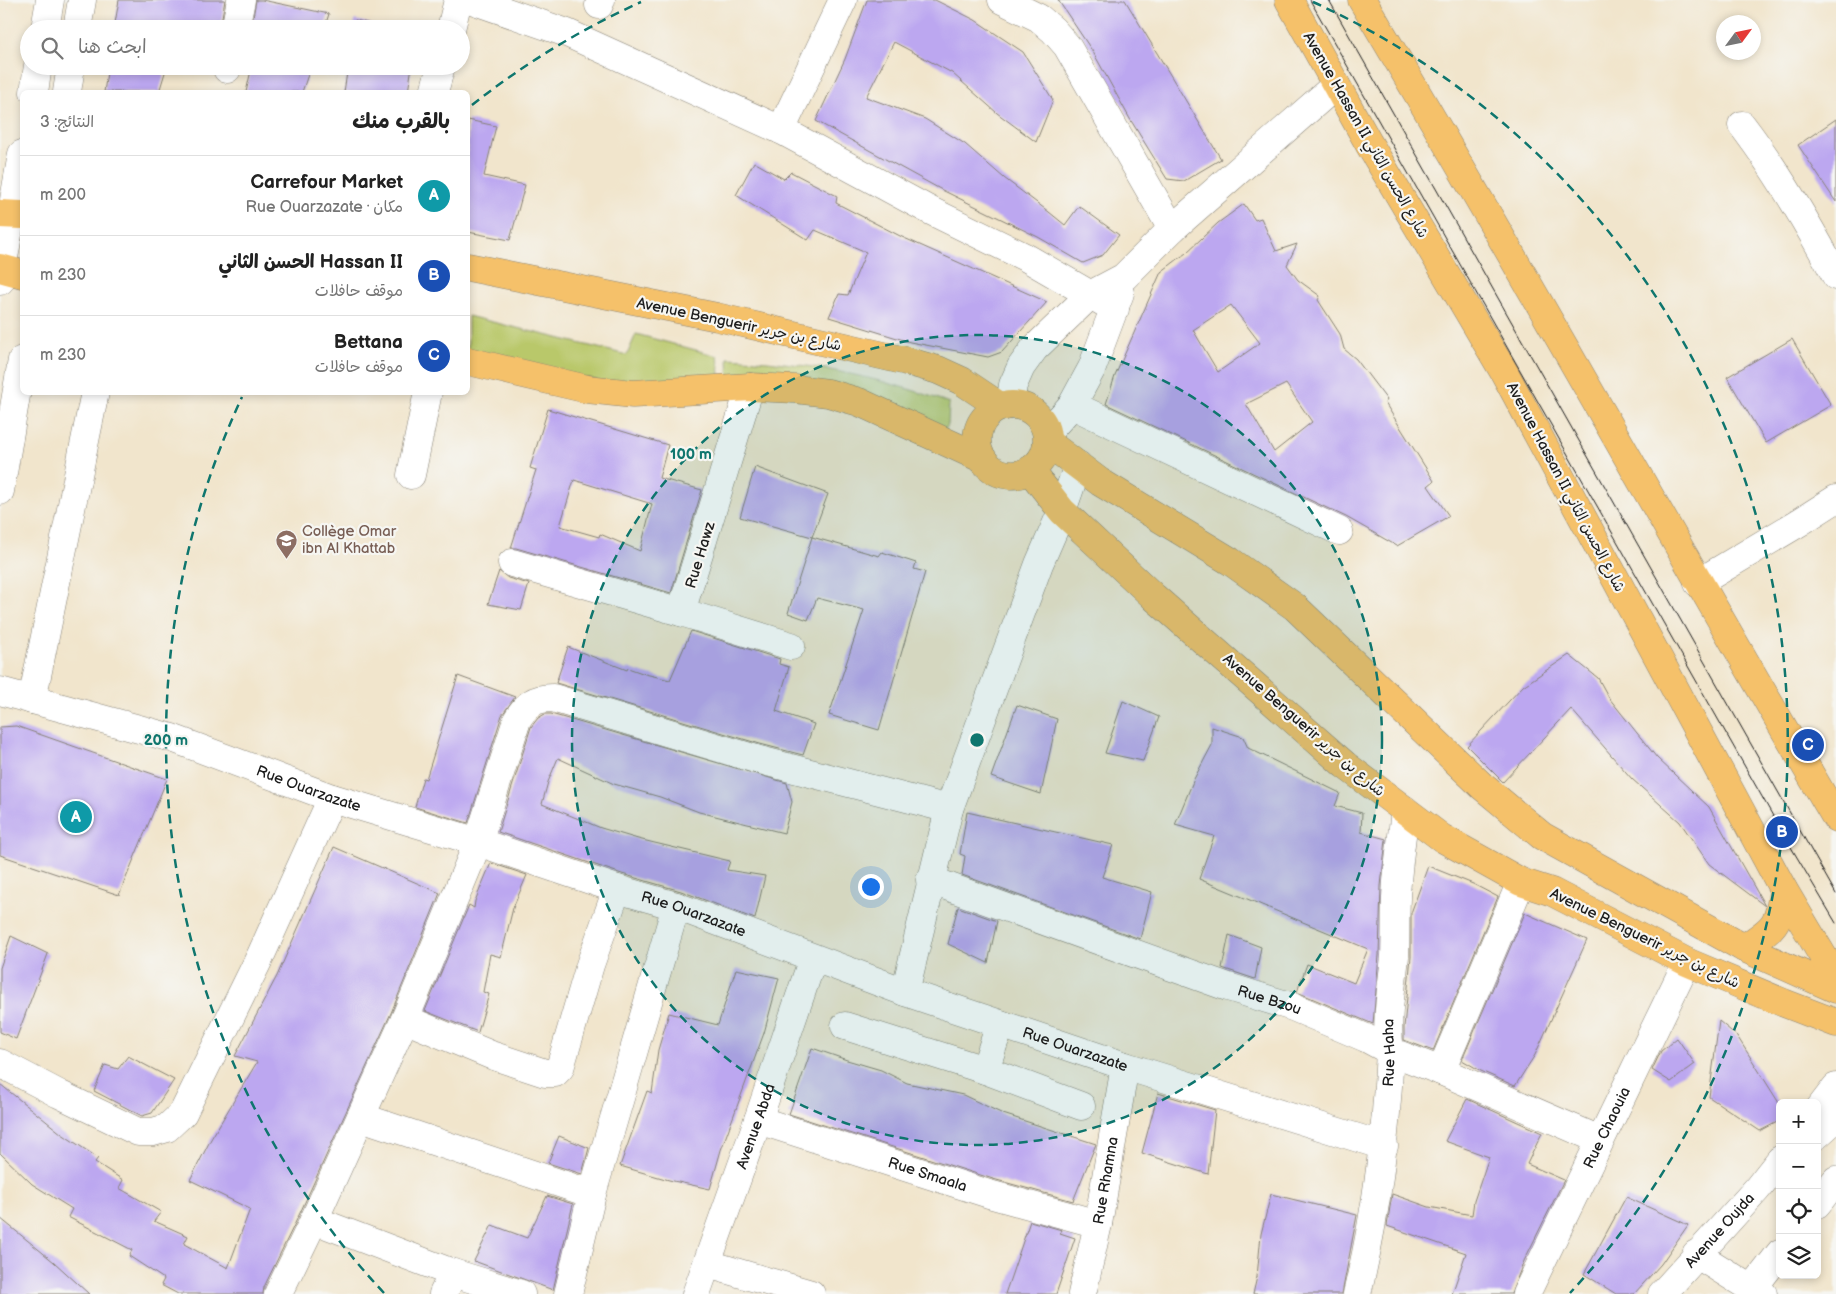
<!DOCTYPE html>
<html lang="ar">
<meta charset="utf-8">
<style>
body{margin:0;font-family:"Balsamiq Sans","Playpen Sans Arabic",sans-serif;background:#f6f6f6;color:#222;direction:rtl}
.controls{position:absolute;right:15px;bottom:15px;display:grid;overflow:hidden;border-radius:8px;box-shadow:0 2px 8px #0003}
.controls button{width:45px;height:45px;display:grid;place-items:center;padding:0;border:0;border-bottom:1px solid #e0e0e0;background:#fff;color:#222;font:25px sans-serif}
.compass{position:absolute;left:1716px;top:15px;width:45px;height:45px;border-radius:50%;background:#fff;box-shadow:0 2px 8px #0003;rotate:57deg}
.you{position:absolute;left:870px;top:886px;width:18px;height:18px;margin:-12px;border:4px solid #fff;border-radius:50%;background:#1a73e8;box-shadow:0 0 0 8px #1a73e833}
.badge{display:grid;place-items:center;width:32px;height:32px;border-radius:50%;background:#c8321e;color:#fff;font-size:16px;font-weight:700}
.pin{position:absolute;translate:-50% -50%;border:2px solid #fff;box-shadow:0 1px 5px #0006}
.list{margin:0;padding:0;list-style:none}
h2{display:flex;justify-content:space-between;align-items:center;height:65px;margin:0;padding:0 20px;font-size:21px}
h2 small{font-size:16px;font-weight:400;color:#767676}
.list li{display:grid;grid-template-columns:32px 1fr auto;gap:15px;align-items:center;box-sizing:border-box;height:80px;padding:0 20px;border-top:1px solid #e0e0e0}
.list b{display:block;font-size:19px;white-space:nowrap}
.list p{margin:0;font-size:16px;white-space:nowrap;color:#767676}
.list em{font-size:16px;font-style:normal;color:#767676}
.icon{flex:none;width:28px;height:28px;fill:none;stroke:currentColor;stroke-width:2;stroke-linecap:round;stroke-linejoin:round}
.map{position:relative;flex:none;width:1836px;height:1294px;overflow:hidden;direction:ltr}
.search{position:absolute;background:#fff;box-shadow:0 2px 8px #0003;left:20px;top:20px;width:450px;height:55px;display:flex;align-items:center;gap:12px;box-sizing:border-box;padding:0 18px;border-radius:28px;color:#767676;font-size:19px}
.panel{position:absolute;background:#fff;box-shadow:0 2px 8px #0003;left:20px;top:90px;width:450px;height:305px;border-radius:8px;direction:rtl}
.map>svg:first-child{display:block}
</style>
<div class="map">
<svg width="1836" height="1294" viewBox="0 0 1836 1294">
<rect width="100%" height="100%" fill="#f6f6f2"/>
<filter id="ink" filterUnits="userSpaceOnUse"><feTurbulence type="fractalNoise" baseFrequency=".02" numOctaves="2"/><feDisplacementMap in="SourceGraphic" scale="10" xChannelSelector="R" yChannelSelector="G"/><feConvolveMatrix kernelMatrix="1 2 1 2 8 2 1 2 1" color-interpolation-filters="sRGB"/></filter>
<filter id="wash" filterUnits="userSpaceOnUse"><feTurbulence type="fractalNoise" baseFrequency=".0096" numOctaves="4" result="noise"/><feDisplacementMap in="SourceGraphic" scale="20" xChannelSelector="R" yChannelSelector="G"/><feGaussianBlur stdDeviation="1.12" result="paint"/><feColorMatrix in="noise" values="0 0 0 0 0 0 0 0 0 0 0 0 0 0 0 0 0 1.4 0 .05"/><feComposite in="paint" operator="in"/></filter>
<g filter="url(#wash)">
<rect width="100%" height="100%" fill="#f1e5cc"/>
<g fill="#b9c86b" stroke="#6a7244">
<polygon points="468,316 627,355 636,334 718,356 721,383 629,388 468,350"/>
<path d="M 728,358 C 802,362 879,376 949,403 L 948,425 L 944,432 L 729,382 Z"/>
</g>
<g id="blocks">
<g fill="#bca7f0" fill-rule="evenodd">
<polygon points="119,0 225,0 220,29 114,29"/>
<polygon points="256,0 262,0 329,14 324,29 251,29"/>
<polygon points="867,0 935,0 975,20 1023,52 1053,100 1036,142 997,113 952,73 894,42 866,97 925,119 965,144 1004,178 1049,212 1065,225 1079,206 1119,235 1103,255 1083,263 1038,237 940,189 816,121 845,59"/>
<polygon points="1058,0 1125,0 1221,159 1184,181 1167,179 1130,119 1093,52"/>
<polygon points="355,20 392,29 354,29"/>
<polygon points="108,66 167,66 159,92 104,92"/>
<polygon points="252,66 311,66 302,92 246,92"/>
<polygon points="348,66 412,66 408,92 344,92"/>
<polygon points="1836,119 1836,202 1798,145"/>
<polygon points="468,120 496,126 484,176 525,185 510,240 468,232"/>
<polygon points="754,162 784,179 791,172 837,196 836,203 902,237 1047,302 1002,352 988,357 910,342 829,317 839,294 848,295 866,252 815,230 808,240 736,195"/>
<path d="M 1244,204 L 1255,220 L 1261,218 L 1276,251 L 1297,244 L 1287,265 L 1298,280 L 1320,296 L 1318,300 L 1340,334 L 1344,349 L 1356,359 L 1387,400 L 1385,403 L 1434,481 L 1428,486 L 1449,516 L 1397,546 L 1346,517 L 1106,404 L 1115,376 L 1161,272 L 1186,253 L 1218,223 ZM 1231,305 L 1260,343 L 1218,372 L 1193,330 ZM 1286,384 L 1312,422 L 1274,452 L 1246,404 Z"/>
<polygon points="1792,339 1831,405 1766,443 1727,377"/>
<path d="M 548,409 L 668,445 L 659,478 L 702,490 L 671,593 L 516,548 L 511,548 L 536,470 L 530,468 ZM 574,480 L 652,504 L 640,551 L 600,534 L 599,537 L 560,526 Z"/>
<polygon points="755,467 828,494 812,537 740,517"/>
<polygon points="812,537 879,556 882,552 916,563 914,569 925,572 879,730 829,715 864,610 817,598 808,620 788,613"/>
<polygon points="499,571 508,578 529,584 521,610 488,604"/>
<polygon points="691,631 780,659 779,664 789,667 776,711 814,724 803,755 760,744 556,683 568,647 627,670 628,668 645,674 670,680"/>
<polygon points="1569,655 1598,678 1609,698 1657,758 1709,807 1765,906 1709,864 1680,822 1632,779 1571,709 1503,782 1467,746 1523,686"/>
<polygon points="458,676 515,697 502,715 468,823 415,807 423,778 426,779"/>
<polygon points="1123,701 1159,717 1143,761 1105,753"/>
<polygon points="1017,705 1057,719 1041,794 991,777"/>
<polygon points="545,714 551,714 787,783 792,802 784,833 699,812 660,797 614,784 558,758 548,782 542,804 601,828 638,839 730,861 727,870 765,876 755,919 681,891 622,874 498,832 531,727 538,718"/>
<polygon points="16,726 167,779 119,895 0,855 0,727"/>
<polygon points="1212,727 1243,737 1248,748 1340,793 1335,806 1362,813 1361,832 1386,839 1381,886 1379,955 1373,1024 1297,992 1307,964 1354,983 1368,949 1199,879 1214,836 1175,825 1194,779 1212,745"/>
<polygon points="967,812 1113,845 1102,877 1152,892 1140,939 962,875 965,856 960,854"/>
<polygon points="334,847 440,893 391,1013 300,1213 264,1287 263,1294 178,1294 161,1285 164,1279 129,1256 132,1250 68,1217 72,1209 32,1184 0,1153 0,1084 62,1134 98,1158 95,1162 123,1180 119,1188 161,1212 154,1221 188,1236 184,1244 228,1268 250,1209 190,1180 211,1139 257,1062 235,1056 277,976"/>
<polygon points="491,863 527,875 513,908 501,957 490,954 483,992 489,994 478,1032 425,1011 469,905 474,908 475,901"/>
<polygon points="1428,866 1473,884 1498,897 1433,1051 1404,1040 1404,1027 1411,957 1411,913"/>
<polygon points="958,907 997,921 988,963 948,944"/>
<polygon points="1525,913 1587,940 1535,1055 1515,1086 1481,1071 1462,1060"/>
<polygon points="1229,935 1261,947 1255,979 1222,968"/>
<polygon points="11,936 48,954 16,1039 0,1032 0,968"/>
<polygon points="736,969 779,978 764,1033 721,1150 710,1189 669,1180 620,1166 647,1091 652,1093 658,1050 669,1013 718,1025"/>
<polygon points="1719,1021 1737,1036 1779,1103 1779,1121 1760,1131 1709,1097"/>
<polygon points="1677,1038 1695,1064 1671,1082 1652,1070 1661,1051"/>
<polygon points="812,1048 847,1060 881,1070 907,1083 963,1095 1003,1114 1096,1144 1073,1201 993,1179 789,1114"/>
<polygon points="128,1056 174,1080 152,1113 142,1116 94,1091 105,1065 118,1069"/>
<polygon points="1158,1093 1215,1110 1208,1174 1142,1153"/>
<polygon points="1467,1099 1542,1133 1527,1164 1564,1180 1524,1261 1511,1294 1452,1294 1466,1253 1387,1226 1392,1194 1429,1207 1472,1215 1474,1201 1489,1157 1445,1141"/>
<polygon points="559,1136 589,1148 582,1174 548,1163"/>
<polygon points="1271,1194 1357,1215 1342,1294 1253,1294 1257,1277 1261,1234"/>
<polygon points="547,1196 573,1204 553,1290 474,1261 492,1225 527,1238"/>
<polygon points="1626,1197 1688,1225 1661,1264 1634,1294 1616,1294 1584,1274"/>
<polygon points="0,1218 54,1262 89,1294 0,1294"/>
<polygon points="1030,1221 1062,1230 1060,1233 1075,1238 1056,1294 1005,1294"/>
</g>
</g>
</g>
<g filter="url(#ink)">
<use href="#blocks" fill-opacity="0" stroke="#868074" stroke-width="1"/>
<g fill="none" stroke-linecap="round" stroke-linejoin="round">
<defs>
<g id="minor">
<polyline points="472,0 567,33 781,130 929,210 1027,258 1115,309"/>
<polyline points="1002,0 1039,18 1053,30 1067,46 1172,229"/>
<polyline points="599,5 601,0"/>
<polyline points="45,29 50,0"/>
<polyline points="77,29 82,0"/>
<polyline points="235,29 241,0"/>
<polyline points="451,29 458,0"/>
<polyline points="227,69 228,66"/>
<polyline points="34,92 38,66"/>
<polyline points="67,92 71,66"/>
<polyline points="434,92 441,66"/>
<path d="M 1742,125 C 1778,172 1808,224 1836,276"/>
<polyline points="781,130 843,0"/>
<polyline points="0,281 22,154"/>
<polyline points="750,387 681,612 791,646"/>
<polyline points="1010,405 1013,385 1021,367 1034,349 1090,295 1124,277 1172,229 1336,85"/>
<polyline points="1072,405 1339,531"/>
<polyline points="1047,433 1072,405 1092,368 1120,293"/>
<polyline points="411,475 428,392"/>
<polyline points="0,491 22,360"/>
<polyline points="512,563 681,612"/>
<polyline points="1698,583 1800,522 1836,499"/>
<path id="s1" d="M 0,691 L 172,738 L 332,798 L 478,842 L 617,889 L 676,906 L 905,992 L 1125,1066 L 1384,1146"/>
<polyline points="32,700 95,392"/>
<path id="s2" d="M 930,880 L 1228,987 L 1293,1007 L 1366,1038 L 1390,1051 L 1441,1071 L 1600,1140"/>
<polyline points="905,992 949,809 1039,564 1062,511 1078,465"/>
<polyline points="405,1019 491,1055 545,1073 555,1073 560,1068 590,965 617,889"/>
<polyline points="845,1026 985,1070 1081,1106"/>
<polyline points="0,1063 59,1094 138,1132 153,1132 167,1128 183,1113 260,957 332,798"/>
<polyline points="985,1070 1000,1024"/>
<polyline points="1441,1071 1521,882"/>
<polyline points="1817,1112 1836,1087"/>
<polyline points="361,1117 592,1194"/>
<path id="s3" d="M 758,1120 L 989,1194 L 1098,1224"/>
<polyline points="1817,1135 1836,1118"/>
<polyline points="1817,1204 1836,1180"/>
<polyline points="314,1220 453,1273 521,1294"/>
<polyline points="1696,1254 1752,1289 1763,1294"/>
<polyline points="708,1264 811,1294"/>
<polyline points="1752,1289 1780,1253"/>
<path d="M 278,1294 L 314,1220 L 405,1019 L 478,842 L 517,720 C 526,704 535,698 553,698 L 756,759 L 949,809"/>
<polyline points="443,1294 453,1273"/>
<polyline points="568,1294 592,1194 676,906"/>
<path id="s4" d="M 696,1294 L 758,1120 L 813,958"/>
<path id="s5" d="M 1082,1294 L 1098,1224 L 1125,1066"/>
<path id="s6" d="M 1357,1294 C 1377,1211 1386,1136 1390,1051 C 1385,1019 1392,988 1395,956 C 1396,936 1395,917 1396,898 C 1397,869 1402,839 1405,810"/>
<path id="s7" d="M 1526,1294 L 1687,962"/>
<path id="s8" d="M 1662,1294 L 1757,1189 L 1780,1160"/>
</g>
<g id="major">
<polyline points="0,214 22,215"/>
<polyline points="468,267 717,317 906,361 938,370 962,381 1001,407"/>
<polyline points="0,268 22,274"/>
<polyline points="468,361 587,389 633,394 750,387 795,389 828,393 859,402 983,459"/>
<circle cx="1012" cy="440" r="35"/>
<polyline points="1047,442 1100,482 1230,561 1295,607 1482,786 1542,836 1744,948 1836,989"/>
<polyline points="1030,470 1062,511 1154,597 1345,765 1442,838 1521,882 1552,892 1687,962 1784,1003 1836,1023"/>
</g>
<g id="highway">
<polyline points="1289,0 1369,144 1504,372 1783,889 1836,978"/>
<path d="M 1362,0 C 1524,271 1676,546 1836,818"/>
<path d="M 1744,948 C 1773,929 1780,925 1783,889"/>
</g>
</defs>
<use href="#minor" stroke="#868074" stroke-width="29"/>
<use href="#major" stroke="#868074" stroke-width="29"/>
<use href="#highway" stroke="#868074" stroke-width="29"/>
<use href="#minor" stroke="#fff" stroke-width="28"/>
<use href="#major" stroke="#f5c16b" stroke-width="28"/>
<use href="#highway" stroke="#f5c16b" stroke-width="28"/>
<g stroke="#1c1c1c" stroke-width="1">
<polyline points="1310,0 1782,832 1836,923"/>
<polyline points="1329,0 1836,894"/>
</g>
</g>
</g>
<circle cx="977" cy="740" r="405" fill="#0f766e" fill-opacity=".12"/>
<g fill="none" stroke="#0f766e" stroke-width="2.5" stroke-dasharray="9 6">
<circle cx="977" cy="740" r="405"/>
<path d="M384 1293A811 811 0 0 1 242 397M472 105A811 811 0 0 1 641 2M1313 2A811 811 0 0 1 1570 1293"/>
</g>
<defs>
<symbol id="school-pin" viewBox="-11 -11 22 30"><path d="M0 17L-7.5 6A9.5 9.5 0 1 1 7.5 6Z" fill="#8d6e63" stroke="#f6f6f2"/><path d="M0-5L7-2L0 1L-7-2ZM-4 1L0 2.5L4 1V4Q0 6-4 4Z" fill="#fff"/></symbol>
</defs>
<g fill-rule="evenodd">
<use href="#school-pin" x="274" y="528" width="25" height="34"/>
</g>
<g text-anchor="middle" stroke-width="4.5" stroke-linejoin="round" paint-order="stroke">
<g font-size="15" fill="#1c1c1c" stroke="#f6f6f2">
<text transform="translate(1366 135) rotate(60)" y="5">Avenue Hassan II شارع الحسن الثاني</text>
<text transform="translate(739 324) rotate(12)" y="5">Avenue Benguerir شارع بن جرير</text>
<text transform="translate(1566 487) rotate(62)" y="5">Avenue Hassan II شارع الحسن الثاني</text>
<text transform="translate(700 555) rotate(-73)" y="5">Rue Hawz</text>
<text transform="translate(1304 725) rotate(41)" y="5">Avenue Benguerir شارع بن جرير</text>
<text dy="5" stroke="none"><textPath href="#s1" startOffset="324">Rue Ouarzazate</textPath></text>
<text dy="5" stroke="none"><textPath href="#s1" startOffset="729">Rue Ouarzazate</textPath></text>
<text transform="translate(1645 938) rotate(26)" y="5">Avenue Benguerir شارع بن جرير</text>
<text dy="5" stroke="none"><textPath href="#s2" startOffset="360">Rue Bzou</textPath></text>
<text dy="5" stroke="none"><textPath href="#s1" startOffset="1134">Rue Ouarzazate</textPath></text>
<text dy="5" stroke="none"><textPath href="#s6" startOffset="244">Rue Haha</textPath></text>
<text dy="5" stroke="none"><textPath href="#s4" startOffset="178">Avenue Abda</textPath></text>
<text dy="5" stroke="none"><textPath href="#s7" startOffset="185">Rue Chaouia</textPath></text>
<text dy="5" stroke="none"><textPath href="#s3" startOffset="178">Rue Smaala</textPath></text>
<text dy="5" stroke="none"><textPath href="#s5" startOffset="116">Rue Rhamna</textPath></text>
<text dy="5" stroke="none"><textPath href="#s8" startOffset="86">Avenue Oujda</textPath></text>
</g>
<g font-size="15" fill="#785e54" stroke="#f6f6f2" text-anchor="start">
<text x="302" y="536">Collège Omar<tspan x="302" dy="17">ibn Al Khattab</tspan></text>
</g>
</g>
<circle cx="977" cy="740" r="8" fill="#0f766e" stroke="#f6f6f2" stroke-width="2.5"/>
<g font-size="15" text-anchor="middle" font-weight="bold" fill="#0f766e" stroke="#f6f6f2" stroke-width="4.5" stroke-linejoin="round" paint-order="stroke">
<text x="691" y="459">100 m</text>
<text x="166" y="745">200 m</text>
</g>
</svg>
<div class="controls">
<button>+</button>
<button>−</button>
<button><svg class="icon" aria-label="locate" viewBox="0 0 24 24"><circle cx="12" cy="12" r="6"/><path d="M12 2v4M12 18v4M2 12h4M18 12h4"/></svg></button>
<button><svg class="icon" aria-label="layers" viewBox="0 0 24 24"><path d="M12 4l9 5-9 5-9-5zM3 14l9 5 9-5"/></svg></button>
</div>
<svg class="compass" viewBox="-18 -18 36 36"><path d="M0-13l5 13h-10z" fill="#e53935"/><path d="M0 13l5-13h-10z" fill="#767676"/></svg>
<div class="you"></div>
<div class="pin badge" style="left:76px;top:817px;background:#0f9aa8">A</div>
<div class="pin badge" style="left:1782px;top:832px;background:#1a4fb4">B</div>
<div class="pin badge" style="left:1808px;top:745px;background:#1a4fb4">C</div>
<div class="search"><svg class="icon" aria-label="search" viewBox="0 0 24 24"><circle cx="10" cy="10" r="6"/><path d="M15 15l6 6"/></svg>ابحث هنا</div>
<section class="panel">
<h2>بالقرب منك<small>النتائج: 3</small></h2>
<ul class="list">
<li><span class="badge" style="background:#0f9aa8">A</span><div><b>Carrefour Market</b><p>مكان · Rue Ouarzazate</p></div><em>200 m</em></li>
<li><span class="badge" style="background:#1a4fb4">B</span><div><b>Hassan II الحسن الثاني</b><p>موقف حافلات</p></div><em>230 m</em></li>
<li><span class="badge" style="background:#1a4fb4">C</span><div><b>Bettana</b><p>موقف حافلات</p></div><em>230 m</em></li>
</ul>
</section>
</div>
